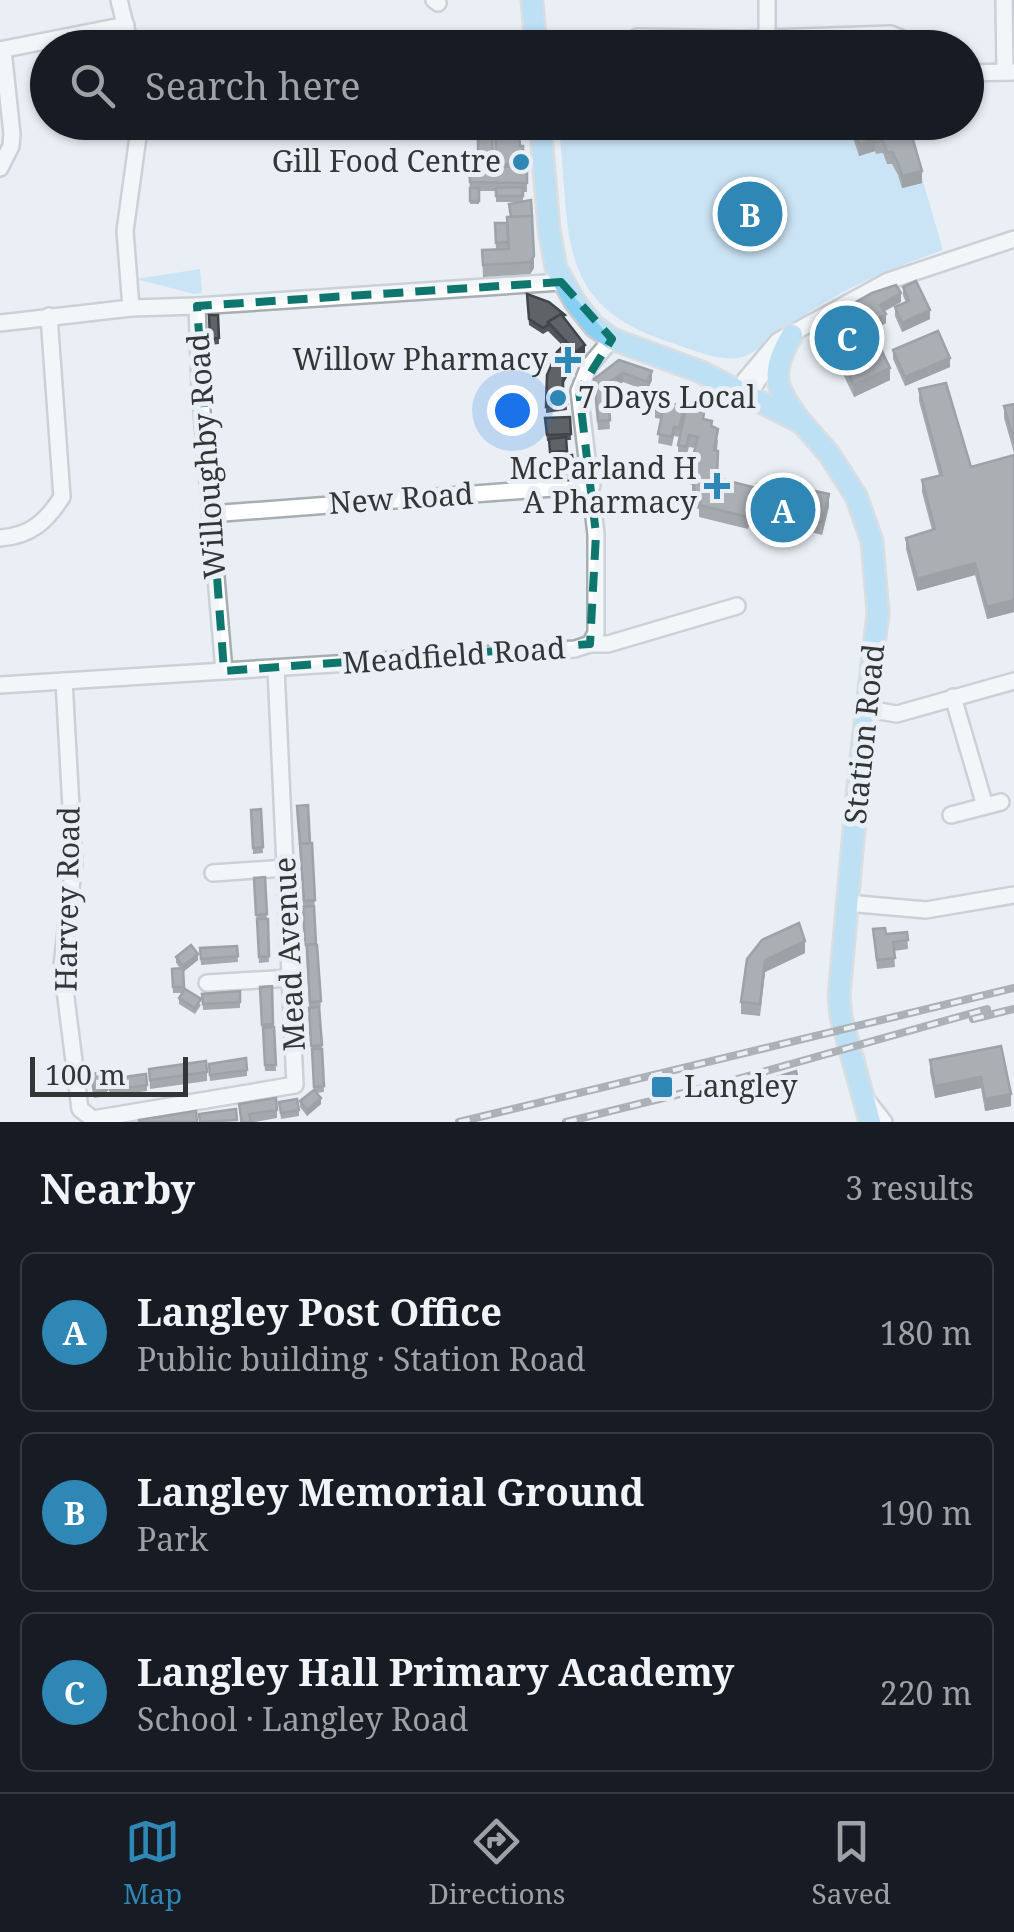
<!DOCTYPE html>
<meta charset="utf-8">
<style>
body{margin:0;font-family:"Noto Serif",serif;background:#20242c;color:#f1f3f6}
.scale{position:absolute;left:30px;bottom:25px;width:158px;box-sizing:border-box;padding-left:10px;border:5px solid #333537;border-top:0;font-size:28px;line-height:35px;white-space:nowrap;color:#333537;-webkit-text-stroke:8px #e9eff4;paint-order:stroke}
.you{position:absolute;left:512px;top:410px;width:35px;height:35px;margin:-25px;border:8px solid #fff;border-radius:50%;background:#1a73e8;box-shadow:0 0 0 15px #1a73e833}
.badge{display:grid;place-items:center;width:65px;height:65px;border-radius:50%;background:#2f87b5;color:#fff;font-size:32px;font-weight:700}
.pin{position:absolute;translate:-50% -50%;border:5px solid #fff;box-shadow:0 2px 10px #0006}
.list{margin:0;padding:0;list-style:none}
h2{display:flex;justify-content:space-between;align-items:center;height:130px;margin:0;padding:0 40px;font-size:42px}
h2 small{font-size:32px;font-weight:400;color:#9ea1a6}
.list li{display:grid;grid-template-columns:65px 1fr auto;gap:30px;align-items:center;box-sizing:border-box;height:160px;margin:0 20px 20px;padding:0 20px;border:2px solid #363941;border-radius:15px}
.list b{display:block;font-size:38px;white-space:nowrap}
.list p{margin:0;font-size:32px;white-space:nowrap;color:#9ea1a6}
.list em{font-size:32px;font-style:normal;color:#9ea1a6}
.icon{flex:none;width:55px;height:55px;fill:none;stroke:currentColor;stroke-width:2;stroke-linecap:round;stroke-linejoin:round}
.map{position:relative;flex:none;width:1014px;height:1122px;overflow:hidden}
.search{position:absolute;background:#171b24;box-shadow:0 2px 8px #0004;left:30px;right:30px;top:30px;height:110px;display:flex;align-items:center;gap:25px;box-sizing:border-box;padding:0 35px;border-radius:55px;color:#9ea1a6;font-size:38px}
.sheet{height:670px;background:#171b24}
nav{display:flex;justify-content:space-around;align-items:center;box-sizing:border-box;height:140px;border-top:2px solid #363941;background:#171b24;font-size:28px;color:#9ea1a6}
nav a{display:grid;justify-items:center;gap:5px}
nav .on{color:#2f87b5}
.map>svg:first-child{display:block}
</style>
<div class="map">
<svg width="1014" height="1122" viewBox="0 0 1014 1122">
<rect width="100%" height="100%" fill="#e9eff4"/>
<g fill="#a6d8f6">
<path d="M 556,123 L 906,123 L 943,250 C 897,267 854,283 812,310 C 792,323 763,350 742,357 C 723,363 693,350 675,344 C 556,307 571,242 560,139 Z"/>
<polygon points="200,269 202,293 194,294 136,279"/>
</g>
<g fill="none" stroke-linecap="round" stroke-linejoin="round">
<defs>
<g id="minor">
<polyline points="119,0 131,48"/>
<polyline points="434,0 438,3"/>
<polyline points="767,0 767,38"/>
<polyline points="1004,0 1005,72"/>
<polyline points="637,37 741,39 891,34 923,48"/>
<polyline points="0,50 126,25"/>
<polyline points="966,73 1012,72"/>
<polyline points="0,168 11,146 12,134 3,50"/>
<polyline points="131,308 125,231 140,122"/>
<polyline points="0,323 131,308 197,306"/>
<polyline points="748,395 745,380 778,341 888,281 1014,239"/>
<polyline points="748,395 776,353"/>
<polyline points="210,514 592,485"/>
<path d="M 0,538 C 30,536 46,522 62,497 L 49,316"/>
<polyline points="590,644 596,633 596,534 579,391 589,366 612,339"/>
<polyline points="224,671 200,389 197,306 561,282"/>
<polyline points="64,681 74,862 62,966 80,1109 93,1119 295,1085 276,668"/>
<polyline points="0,685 575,649 590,644 608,644 737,606"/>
<polyline points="953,697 985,806"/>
<polyline points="867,709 897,714 1014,681"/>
<polyline points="951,815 1001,802"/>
<polyline points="213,873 285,868"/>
<polyline points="847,903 926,910 1014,895"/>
<polyline points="207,983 292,978"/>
<polyline points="865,1098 884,1122"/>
</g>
<g id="major">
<polyline points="532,0 536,48"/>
<polyline points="540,122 549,229 556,268 575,302 594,326 612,339 701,372 802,423 829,454 856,496 872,541 878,613 859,774 839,996 841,1017 870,1122"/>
<path d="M 792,335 C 771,371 773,385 798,418"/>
</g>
</defs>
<use href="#minor" stroke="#a7aeb2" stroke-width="20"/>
<use href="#major" stroke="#cacacb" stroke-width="25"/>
<use href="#minor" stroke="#fff" stroke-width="15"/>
<use href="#major" stroke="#87cff3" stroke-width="20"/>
<defs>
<g id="rail">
<polyline points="973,1019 1014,1009"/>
<polyline points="459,1122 1014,988"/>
<polyline points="566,1122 716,1085 987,1009"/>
</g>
</defs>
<use href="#rail" stroke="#636669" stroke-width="8"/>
<use href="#rail" stroke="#e9eff4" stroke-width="4" stroke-dasharray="11" stroke-linecap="butt"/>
</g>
<g fill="#505559">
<polygon points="495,122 520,146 523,146 523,167 527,167 527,192 523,192 523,202 496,202 496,191 479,191 479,204 470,204 469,153 478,153 493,166 495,166"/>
<polygon points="868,122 922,183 902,188 898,175 892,164 887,164 883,153 876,154 875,151 859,156 853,138 853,126"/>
<polygon points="507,223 534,268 530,274 483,277 482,250 496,249 495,229"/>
<polygon points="903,287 930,319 902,332 895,316 895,307 906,302 903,296"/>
<polygon points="527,294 565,319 585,354 576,361 563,384 563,396 566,395 567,410 546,413 547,375 563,346 548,331 543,334 529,325"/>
<polygon points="901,302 884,311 886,323 869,332 865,325 855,330 847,316 847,307"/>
<polygon points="209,315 218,315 219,344 210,345"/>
<polygon points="824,322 835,322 858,342 890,380 854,397 824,334"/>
<polygon points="893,350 950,367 905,386 893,359"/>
<polygon points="619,360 652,380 647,391 623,382 608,392 610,429 598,430 594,379"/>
<polygon points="919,389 971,467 1014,455 1014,612 987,619 975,575 917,591 906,549 906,538 932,530 922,492 922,480 939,475 919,401"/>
<polygon points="1014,404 1014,453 1004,418 1004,406"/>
<polygon points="655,409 704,419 712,427 718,441 717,450 717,478 829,506 822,535 771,521 768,530 749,526 748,529 699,517 699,509 695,508 694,496 692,495 692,485 689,484 689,472 695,448 689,447 686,458 678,457 678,445 683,421 679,437 674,436 672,446 658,443 661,419 655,418"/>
<polygon points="570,417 571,440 566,440 567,456 575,475 575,481 560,482 559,479 551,480 550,466 562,457 550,458 549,441 547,441 545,418"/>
<polygon points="297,806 315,900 314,909 321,1001 320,1010 324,1092 317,1093 321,1104 307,1116 300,1107 300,1101 314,1090"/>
<polygon points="261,809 263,853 253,854 251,810"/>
<polygon points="265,877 269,962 259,963 254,878"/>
<polygon points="799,923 805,953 765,972 760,1016 741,1014 741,1002"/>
<polygon points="873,929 886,934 907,932 908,949 894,951 895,967 877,969"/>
<polygon points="237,946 238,962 201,965 200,948"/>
<polygon points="176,957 198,960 183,972 184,990 201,1005 195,1014 179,1004 179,998 182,993 173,993 172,969 180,968 176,963"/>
<polygon points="272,986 276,1071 265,1071 260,987"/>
<polygon points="240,991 240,1008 203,1010 202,994"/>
<polygon points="1001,1046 1011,1106 985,1111 981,1088 935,1098 930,1072 930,1060"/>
<polygon points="209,1064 247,1070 247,1076 210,1081"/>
<polygon points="149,1069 207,1072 207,1081 150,1089"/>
<polygon points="91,1074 107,1090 107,1096 94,1098"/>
<polygon points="109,1079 147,1085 147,1091 110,1096"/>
<polygon points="279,1102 299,1110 299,1116 281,1119"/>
<polygon points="239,1104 277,1110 277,1118 255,1122 240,1122"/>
</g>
<g fill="#414548">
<polygon points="875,139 875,151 859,156 859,144"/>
<polygon points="922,171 922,183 902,188 902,176"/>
<polygon points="534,256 534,268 530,274 530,262"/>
<polygon points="901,293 901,302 880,314 880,305"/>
<polygon points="930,310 930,319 902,332 902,323"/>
<polygon points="886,314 886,323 869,332 869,323"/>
<polygon points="865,316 865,325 855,330 855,321"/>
<polygon points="585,345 585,354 576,361 563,384 563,378 576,355 576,352"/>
<polygon points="950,358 950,367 905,386 905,377"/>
<polygon points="890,368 890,380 854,397 854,385"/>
<polygon points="652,371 652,380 647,391 647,382"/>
<polygon points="623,373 623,382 608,392 608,383"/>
<polygon points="829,494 829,506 822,535 822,523"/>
<polygon points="975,563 975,575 917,591 917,579"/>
<polygon points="1014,600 1014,612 987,619 987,607"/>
<polygon points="805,941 805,953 765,972 760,1016 765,960"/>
<polygon points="198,954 198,960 183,972 183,966"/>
<polygon points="981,1077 981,1088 935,1098 935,1086"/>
<polygon points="798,1080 798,1086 754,1099 754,1093"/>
<polygon points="1011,1094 1011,1106 985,1111 985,1099"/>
<polygon points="321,1098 321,1104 307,1116 307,1110"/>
</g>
<g fill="#5d6367" stroke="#414548" stroke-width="2.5">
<polygon points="492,122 493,166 469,166 469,153 478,153 478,123"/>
<polygon points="495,122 518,122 520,146 523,146 523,163 496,165"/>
<polygon points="868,122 908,122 922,171 902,176 898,163 892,152 887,152 883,141 876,142 875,139 859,144 853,126"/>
<polygon points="469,166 527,167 527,183 470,182"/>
<polygon points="523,187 523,196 496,196 496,188"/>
<rect x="470" y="188" width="9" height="13"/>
<polygon points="531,200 532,216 511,217 509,204"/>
<polygon points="532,216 534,256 530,262 483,265 482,250 509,249 507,217"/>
<polygon points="495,223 507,223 508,242 496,243"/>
<polygon points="916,281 930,310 902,323 895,307 909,301 903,287"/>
<polygon points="896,285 901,293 880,305 886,314 869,323 865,316 855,321 847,307 872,293"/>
<polygon points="527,294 549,302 565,315 563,316 561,314 548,322 548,325 543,328 529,319"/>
<polygon points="561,314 585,345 576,352 548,322"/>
<polygon points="209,315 218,315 219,338 210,339"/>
<polygon points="846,317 858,342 874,335 890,368 854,385 824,322 833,318 835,322"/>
<polygon points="938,331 950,358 905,377 893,350"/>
<polygon points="566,343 576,355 563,378 563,396 566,395 567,404 546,407 547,375 557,352"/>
<polygon points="619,360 652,371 647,382 623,373 608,383 610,420 598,421 594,379"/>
<polygon points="946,383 971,467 1014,455 1014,600 987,607 975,563 917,579 906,538 935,529 922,480 942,475 919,389"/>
<polygon points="656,401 685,406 679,428 674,427 672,437 658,434 663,410 655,409"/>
<polygon points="1014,404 1014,441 1004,406"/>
<polygon points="687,405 704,413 703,419 712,421 711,426 718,429 714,450 718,451 717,478 756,488 757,484 776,490 778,487 790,489 791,486 829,494 822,523 771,509 768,519 749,514 748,517 699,505 701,497 695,496 694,484 692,483 694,474 689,472 698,437 689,435 686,447 678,445"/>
<polygon points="570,417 571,434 547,435 545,418"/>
<polygon points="566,437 567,451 550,452 549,439"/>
<polygon points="572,455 575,475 560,476 559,473 551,474 550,460"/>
<polygon points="308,805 310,843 300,844 297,806"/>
<polygon points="261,809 263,847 253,848 251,810"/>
<polygon points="312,843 315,900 304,901 300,844"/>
<polygon points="265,877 267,914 256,915 254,878"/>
<polygon points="314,906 316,944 305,945 303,907"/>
<polygon points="257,919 268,919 269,956 259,957"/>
<polygon points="799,923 805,941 765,960 760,1004 741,1002 747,959 762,940"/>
<polygon points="885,928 886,934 907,932 908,940 893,942 895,958 877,960 873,929"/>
<polygon points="191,945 198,954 183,966 176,957"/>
<polygon points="307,945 317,945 321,1001 310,1002"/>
<polygon points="237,946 238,956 201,959 200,948"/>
<polygon points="183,968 184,987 173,987 172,969"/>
<polygon points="272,986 273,1024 262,1025 260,987"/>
<polygon points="185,989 201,999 195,1008 179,998"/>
<polygon points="240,991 240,1002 203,1004 202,994"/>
<polygon points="319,1007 322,1045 311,1046 309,1008"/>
<polygon points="274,1027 276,1065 265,1065 263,1028"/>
<polygon points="1001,1046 1011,1094 985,1099 981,1077 935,1086 930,1060"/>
<polygon points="312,1049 322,1049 324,1086 314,1087"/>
<polygon points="246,1058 247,1070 210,1075 209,1064"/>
<polygon points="206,1061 207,1072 150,1080 149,1069"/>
<polygon points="796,1071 798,1080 754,1093 751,1085"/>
<polygon points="104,1072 107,1090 94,1092 91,1074"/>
<polygon points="146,1074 147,1085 110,1090 109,1079"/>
<polygon points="314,1090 321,1098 307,1110 300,1101"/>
<polygon points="276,1098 277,1110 249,1114 251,1122 242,1122 239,1104"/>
<polygon points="297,1099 299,1110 281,1113 279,1102"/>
<polygon points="236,1109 237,1120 200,1122 199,1114"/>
<polygon points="196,1111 197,1122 139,1122 139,1120"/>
</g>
<path d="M0 0H1014V1122H0ZM 561,282 L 612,339 L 579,391 L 596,534 L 590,644 L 224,671 L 197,306 Z" fill="#e9eff4" fill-opacity=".55" fill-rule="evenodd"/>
<path fill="none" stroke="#0f766e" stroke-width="8" stroke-dasharray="20 12" stroke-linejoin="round" d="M 561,282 L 612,339 L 579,391 L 596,534 L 590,644 L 224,671 L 197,306 Z"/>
<g fill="#2f87b5" stroke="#e9eff4" stroke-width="4">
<circle cx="521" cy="162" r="10"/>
<path d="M563 345h10v10h10v10h-10v10h-10v-10h-10v-10h10z"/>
<circle cx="558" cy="398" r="10"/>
<path d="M712 471h10v10h10v10h-10v10h-10v-10h-10v-10h10z"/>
<rect x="650" y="1075" width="24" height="24" rx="5"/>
</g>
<g text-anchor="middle" stroke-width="10" stroke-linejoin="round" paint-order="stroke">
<g font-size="30" fill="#333537" stroke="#e9eff4" text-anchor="end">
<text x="501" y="172">Gill Food Centre</text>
<text x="548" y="370">Willow Pharmacy</text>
<text x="578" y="408" text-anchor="start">7 Days Local</text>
<text x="697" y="479">McParland H<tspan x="697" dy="34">A Pharmacy</tspan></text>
<text x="684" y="1097" text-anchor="start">Langley</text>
</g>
<g font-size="30" fill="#333537" stroke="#e9eff4">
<text transform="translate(207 456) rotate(-94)" y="10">Willoughby Road</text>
<text transform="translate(401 499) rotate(-4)" y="10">New Road</text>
<text transform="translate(454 656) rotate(-4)" y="10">Meadfield Road</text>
<text transform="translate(865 734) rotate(-84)" y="10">Station Road</text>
<text transform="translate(68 899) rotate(-89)" y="10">Harvey Road</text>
<text transform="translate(290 954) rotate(-93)" y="10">Mead Avenue</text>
</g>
</g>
</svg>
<div class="scale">100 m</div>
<div class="you"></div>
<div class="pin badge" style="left:783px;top:510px">A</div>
<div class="pin badge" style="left:750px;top:214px">B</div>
<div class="pin badge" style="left:847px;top:338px">C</div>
<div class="search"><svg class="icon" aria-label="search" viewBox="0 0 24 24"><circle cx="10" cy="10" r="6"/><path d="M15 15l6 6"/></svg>Search here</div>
</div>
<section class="sheet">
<h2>Nearby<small>3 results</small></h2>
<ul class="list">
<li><span class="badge">A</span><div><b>Langley Post Office</b><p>Public building · Station Road</p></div><em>180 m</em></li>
<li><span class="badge">B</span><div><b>Langley Memorial Ground</b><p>Park</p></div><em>190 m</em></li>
<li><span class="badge">C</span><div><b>Langley Hall Primary Academy</b><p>School · Langley Road</p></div><em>220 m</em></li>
</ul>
</section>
<nav>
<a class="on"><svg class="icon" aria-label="map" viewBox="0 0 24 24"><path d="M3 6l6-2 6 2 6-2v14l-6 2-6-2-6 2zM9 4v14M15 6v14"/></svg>Map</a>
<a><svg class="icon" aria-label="directions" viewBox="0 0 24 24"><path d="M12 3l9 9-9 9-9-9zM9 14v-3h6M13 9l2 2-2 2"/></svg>Directions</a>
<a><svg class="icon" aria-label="saved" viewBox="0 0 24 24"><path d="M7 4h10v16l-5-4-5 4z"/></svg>Saved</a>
</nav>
